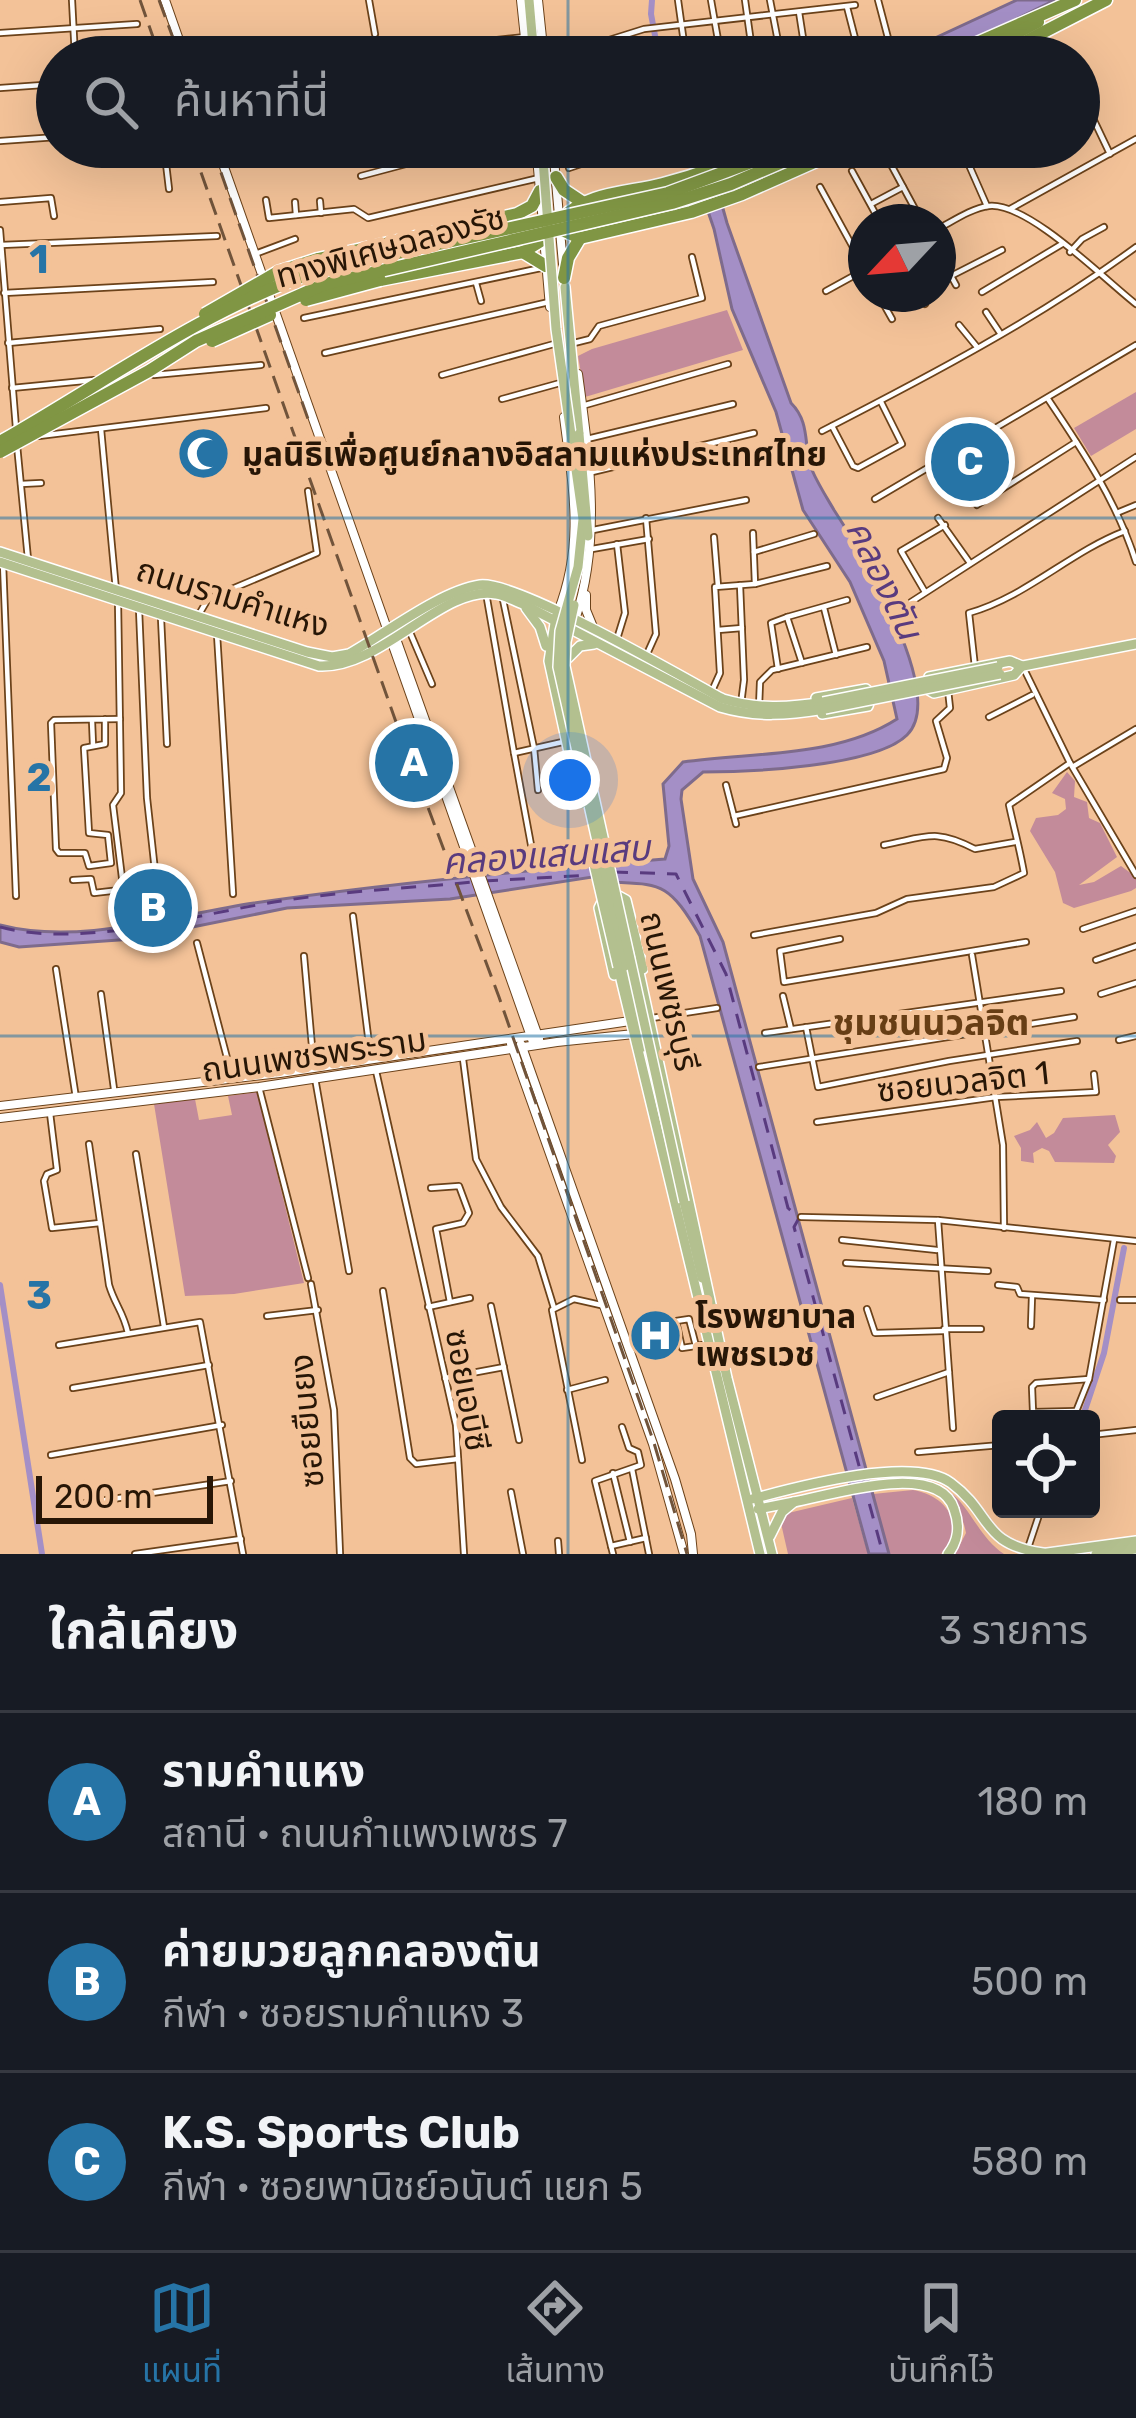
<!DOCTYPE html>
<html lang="th">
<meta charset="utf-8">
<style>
body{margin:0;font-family:Rubik,"Noto Sans Thai",sans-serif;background:#20242c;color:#f1f3f6}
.controls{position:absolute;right:36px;bottom:36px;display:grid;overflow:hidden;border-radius:12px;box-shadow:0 12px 48px #0002}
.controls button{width:108px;height:108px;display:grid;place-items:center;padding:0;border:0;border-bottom:3px solid #363941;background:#171b24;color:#f1f3f6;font:60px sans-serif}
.compass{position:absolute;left:848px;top:204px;width:108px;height:108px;border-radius:50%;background:#171b24;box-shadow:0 12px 48px #0002;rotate:244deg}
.scale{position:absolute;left:36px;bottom:30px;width:177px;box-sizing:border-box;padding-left:12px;border:6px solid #271606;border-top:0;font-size:33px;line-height:42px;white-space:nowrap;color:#271606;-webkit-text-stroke:9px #f3c298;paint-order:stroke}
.you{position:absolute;left:570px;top:780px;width:42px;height:42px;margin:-30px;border:9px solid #fff;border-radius:50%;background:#1a73e8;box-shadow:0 0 0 18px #1a73e833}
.badge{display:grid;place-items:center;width:78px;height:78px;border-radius:50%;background:#2674a6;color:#fff;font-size:39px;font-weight:700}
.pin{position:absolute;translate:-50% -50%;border:6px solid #fff;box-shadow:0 3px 12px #0006}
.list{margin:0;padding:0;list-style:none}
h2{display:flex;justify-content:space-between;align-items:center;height:156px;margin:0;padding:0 48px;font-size:51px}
h2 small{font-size:39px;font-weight:400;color:#9ea1a6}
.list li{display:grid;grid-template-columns:78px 1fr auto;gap:36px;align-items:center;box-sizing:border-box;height:180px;padding:0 48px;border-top:3px solid #363941}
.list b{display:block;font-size:45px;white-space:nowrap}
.list p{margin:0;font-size:39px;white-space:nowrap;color:#9ea1a6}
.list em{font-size:39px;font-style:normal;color:#9ea1a6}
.icon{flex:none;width:66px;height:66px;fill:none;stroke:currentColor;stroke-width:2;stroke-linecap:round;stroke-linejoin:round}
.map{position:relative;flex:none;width:1136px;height:1554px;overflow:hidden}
.search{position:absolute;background:#171b24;box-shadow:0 12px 48px #0002;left:36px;right:36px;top:36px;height:132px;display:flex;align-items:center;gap:30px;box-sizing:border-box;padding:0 42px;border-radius:66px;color:#9ea1a6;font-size:45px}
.sheet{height:696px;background:#171b24}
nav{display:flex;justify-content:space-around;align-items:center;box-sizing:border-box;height:168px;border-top:3px solid #363941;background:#171b24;font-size:33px;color:#9ea1a6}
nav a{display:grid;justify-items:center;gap:6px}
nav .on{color:#2674a6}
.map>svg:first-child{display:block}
</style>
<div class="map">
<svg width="1136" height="1554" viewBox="0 0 1136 1554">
<rect width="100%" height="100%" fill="#f3c298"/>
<g fill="#c38b9a">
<polygon points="727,310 743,350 585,397 578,356 592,349"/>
<polygon points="1136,392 1136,429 1091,456 1074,428"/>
<polygon points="1067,772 1075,781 1074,797 1087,802 1089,818 1100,823 1117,857 1079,885 1094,882 1121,866 1136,877 1136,888 1131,891 1074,908 1063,903 1055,872 1030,831 1036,818 1058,815 1066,809 1065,799 1052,793"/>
<polygon points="257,1092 304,1283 234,1294 185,1296 154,1104 195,1099 199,1120 232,1115 228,1096"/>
<polygon points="1115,1115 1120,1132 1108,1145 1116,1156 1114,1163 1055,1162 1049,1151 1042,1148 1033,1153 1034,1163 1021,1161 1021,1148 1014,1136 1030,1130 1037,1122 1046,1138 1054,1133 1063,1118"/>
<path d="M 924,1481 C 967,1487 971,1532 1004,1554 L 955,1554 L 966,1533 C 960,1505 951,1491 924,1481 Z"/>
<path d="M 913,1490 C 947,1496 967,1525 941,1554 L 889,1554 L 873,1494 Z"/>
<polygon points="852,1498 868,1554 788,1554 780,1519 784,1514"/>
</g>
<g fill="#a48fc6" stroke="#7e6b8c" stroke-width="3">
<polygon points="1017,0 1055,0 939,57 894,57"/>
<path d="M 686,147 L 717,147 L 709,159 L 727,223 L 791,403 C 811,423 803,446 812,470 C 818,484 827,498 834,510 C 860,550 948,695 907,735 C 875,767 747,772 703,772 L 682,790 L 681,799 L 693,879 L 723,942 L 889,1554 L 869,1554 L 700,936 C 665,875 658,886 595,881 L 592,877 L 450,899 L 287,908 L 133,939 L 19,947 L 0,942 L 0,925 C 80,946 173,915 254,903 C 390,883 528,870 665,859 L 669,846 L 663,784 L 683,762 C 753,752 836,758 897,719 L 884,661 L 850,582 L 803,510 L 776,412 L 732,309 L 714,229 Z"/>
</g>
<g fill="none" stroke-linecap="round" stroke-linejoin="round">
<g stroke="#a48fc6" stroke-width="6">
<polyline points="652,0 651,14 659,57"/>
<polyline points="0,1285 42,1554"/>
<polyline points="1082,1419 1104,1353 1124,1248"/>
</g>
<g stroke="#593b7f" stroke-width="3" stroke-dasharray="15 12" stroke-linecap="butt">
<polyline points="613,872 676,874 726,974 788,1208 799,1218 794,1227 883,1554"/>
<polyline points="483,881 591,875"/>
<path d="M 0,927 C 84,949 195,914 281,901 C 345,891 410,888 473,882"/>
</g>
<defs>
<g id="street">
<polyline points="72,0 75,57"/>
<polyline points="369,0 375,34"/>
<polyline points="678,0 686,57"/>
<polyline points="711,0 721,57"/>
<polyline points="745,0 753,57"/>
<polyline points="770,0 781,57"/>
<polyline points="878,0 888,38"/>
<polyline points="847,7 856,42"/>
<polyline points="799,12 806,57"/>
<polyline points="0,33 137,24"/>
<polyline points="1061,52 1063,57"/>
<polyline points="443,57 443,46 525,37"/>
<polyline points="507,57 526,54"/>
<polyline points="555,57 644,29 855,5"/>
<polyline points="0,88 57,84"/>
<polyline points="1079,89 1110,154"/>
<polyline points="0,141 57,137"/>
<polyline points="164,147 169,189"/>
<polyline points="564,147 569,168 632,147"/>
<polyline points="961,147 987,206"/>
<polyline points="888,159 922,222"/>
<polyline points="852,171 880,222"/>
<polyline points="361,176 470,147"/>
<polyline points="820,187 866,271"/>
<polyline points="266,200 269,218 354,209 368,218 539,178"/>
<polyline points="320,201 321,213"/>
<polyline points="0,202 51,198 54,216"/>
<polyline points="295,202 296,215"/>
<polyline points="871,204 903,187"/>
<polyline points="1010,209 1136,139"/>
<path d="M 938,229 C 953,221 972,208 989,206 C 1028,202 1105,280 1136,304"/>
<polyline points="0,230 16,428"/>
<polyline points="1,245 217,236"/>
<polyline points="938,252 956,285"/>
<polyline points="1070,252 1082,239 1104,227"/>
<polyline points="255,254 295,239"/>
<polyline points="951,276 1002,250"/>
<polyline points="476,283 481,301"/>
<polyline points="826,291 866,269"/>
<polyline points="982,292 1062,244"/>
<polyline points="4,293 213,282"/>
<polyline points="878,294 892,319"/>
<polyline points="919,294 925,304"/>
<polyline points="986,312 1000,333"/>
<polyline points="304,318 541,268"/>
<polyline points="959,325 977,347"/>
<polyline points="8,343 160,329"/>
<polyline points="574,343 590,339 599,326 702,298 692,257"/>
<polyline points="325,353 549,302"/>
<polyline points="154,375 261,365"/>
<polyline points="442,375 554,344"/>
<polyline points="12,388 94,380"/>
<polyline points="502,399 560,383"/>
<path d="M 1048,399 C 1083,451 1117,502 1136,562"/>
<polyline points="582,406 728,364"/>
<polyline points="832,426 853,466 858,468 902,444 881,402"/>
<polyline points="101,429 116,590"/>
<path d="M 822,431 C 929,376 1038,319 1136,247"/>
<polyline points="39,436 266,408"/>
<polyline points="587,439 733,404"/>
<polyline points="17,445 28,559"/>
<polyline points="588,473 754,433"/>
<polyline points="21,484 41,483"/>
<polyline points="875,499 1136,345"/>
<polyline points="977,505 1076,442"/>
<polyline points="1119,512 1136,505"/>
<polyline points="646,518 656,634 647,654"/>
<polyline points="938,518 970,563"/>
<polyline points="593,530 746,500"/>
<polyline points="753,533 755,584"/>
<polyline points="714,537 718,586"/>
<polyline points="592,549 649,539"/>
<polyline points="754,552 814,534"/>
<polyline points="3,563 16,896"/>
<polyline points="740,585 744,680 741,704"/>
<polyline points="925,592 901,551 945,525"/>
<polyline points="486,593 514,753 567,741"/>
<polyline points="502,595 534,748 538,790"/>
<polyline points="911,602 1136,457"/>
<polyline points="824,608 836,655"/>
<polyline points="139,609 147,798 159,907"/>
<polyline points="198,616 208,599 317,553 308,491"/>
<polyline points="161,618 167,744"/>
<polyline points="409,630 432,684"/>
<polyline points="718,630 742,628"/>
<polyline points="217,634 233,894"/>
<polyline points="617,639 625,613 617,544"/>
<polyline points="802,663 787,617 847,600"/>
<path d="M 975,667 L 969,613 C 1026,597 1070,552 1125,531"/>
<polyline points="778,669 771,623 787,617"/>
<polyline points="1024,669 1070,763 1136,875"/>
<polyline points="711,693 720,673 715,587 755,584 827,566"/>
<polyline points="759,707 760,682 772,670 867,647"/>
<polyline points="989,717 1032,695"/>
<polyline points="105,719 105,744 84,748 89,833 108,835 111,863 89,866 85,853 59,853 56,849 51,723 54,720 120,719"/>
<polyline points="92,721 93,745"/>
<polyline points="514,753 534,861"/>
<polyline points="1074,766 1136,729"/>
<polyline points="726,785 736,824"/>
<polyline points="734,816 944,769 947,758 936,721 950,708 948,690"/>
<path d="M 884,845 C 926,837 935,828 975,849 L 1015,842"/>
<polyline points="73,880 91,879 94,893 120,890 123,886 113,805 121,793 118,601"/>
<polyline points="353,916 371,1060"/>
<polyline points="1083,929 1136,911"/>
<path d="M 754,935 L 876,913 L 907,899 L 994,887 L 1024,873 C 1020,850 1014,828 1009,805 L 1070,763"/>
<polyline points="840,939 780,951 784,982 1026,942"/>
<polyline points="197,943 232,1077"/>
<polyline points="972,955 1003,1145 1004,1228"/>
<polyline points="304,956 314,1069"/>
<polyline points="1096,960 1136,946"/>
<polyline points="56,969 76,1098"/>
<polyline points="101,994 114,1089"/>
<polyline points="1101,994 1136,983"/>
<polyline points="783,996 791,1029"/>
<polyline points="652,1018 717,1008"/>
<polyline points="806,1027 818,1087 949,1061 1077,1041"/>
<polyline points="765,1033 1061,991"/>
<polyline points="1119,1040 1136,1036"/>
<polyline points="463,1059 476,1159 501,1207 538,1256 554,1308"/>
<polyline points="759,1067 1074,1017"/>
<polyline points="376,1071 456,1425 464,1554"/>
<polyline points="315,1078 349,1271"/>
<polyline points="259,1087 308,1278"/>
<polyline points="50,1113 57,1170 47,1174 44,1181 52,1228 100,1223"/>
<polyline points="817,1122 996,1097 1096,1092 1094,1074"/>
<path d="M 89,1144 L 109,1285 C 115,1305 123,1311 128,1333"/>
<polyline points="136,1154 164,1327"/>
<polyline points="431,1188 459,1186 469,1213 463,1223 436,1229 450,1302"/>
<polyline points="801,1217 938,1220 1136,1241"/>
<polyline points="938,1220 953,1428"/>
<polyline points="842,1240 937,1250"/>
<polyline points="846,1263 988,1271"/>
<polyline points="311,1284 334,1410 340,1554"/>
<polyline points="998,1285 1017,1287 1020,1294 1104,1300"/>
<polyline points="383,1291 410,1458 416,1464 458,1459"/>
<polyline points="1120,1300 1136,1300"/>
<polyline points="491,1306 519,1440"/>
<polyline points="428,1307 470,1298"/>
<polyline points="867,1309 875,1333 944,1331"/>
<polyline points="267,1316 318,1310"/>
<polyline points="1031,1326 1032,1296"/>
<polyline points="944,1329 981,1329"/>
<polyline points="59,1345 200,1322 243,1554"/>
<polyline points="696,1346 689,1319 676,1321 682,1348 709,1344"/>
<polyline points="445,1378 504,1367"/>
<polyline points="73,1388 209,1365"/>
<polyline points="567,1390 605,1380"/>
<polyline points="877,1397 949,1372"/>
<polyline points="1076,1411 1033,1412 1032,1387 1036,1383 1089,1379"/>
<polyline points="1073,1419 1089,1379 1114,1240"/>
<polyline points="1091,1435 1136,1430"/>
<polyline points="918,1452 1001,1445"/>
<polyline points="51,1455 222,1425"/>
<polyline points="582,1460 552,1310 574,1299 605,1306"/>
<polyline points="632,1469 649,1554"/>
<polyline points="613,1473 630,1542"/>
<polyline points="511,1492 523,1554"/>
<polyline points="73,1505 231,1481"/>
<polyline points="558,1541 559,1554"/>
<polyline points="611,1546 646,1538"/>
<polyline points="1027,1551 1041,1509"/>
<polyline points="135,1554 241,1539"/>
<polyline points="613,1554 595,1481 641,1465 638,1452 629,1448 622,1427"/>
</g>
<g id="secondary">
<polyline points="165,0 185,57"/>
<polyline points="521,0 527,57"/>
<polyline points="538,0 544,57"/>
<polyline points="217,147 534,1045"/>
<polyline points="536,147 543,223"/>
<polyline points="553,147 559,216"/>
<polyline points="560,231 563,264"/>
<polyline points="544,238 550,307"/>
<polyline points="586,595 586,610 593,627"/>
<path d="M 558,612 C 585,542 573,489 564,417"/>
<path d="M 575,620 C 602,539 589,457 578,374"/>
<polyline points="395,636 539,1039"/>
<polyline points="511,1044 653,1444 684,1554"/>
<polyline points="521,1044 675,1479 691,1534 693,1554"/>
<polyline points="0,1106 280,1073 630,1021"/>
<polyline points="0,1118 259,1087 557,1042 634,1034"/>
</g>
<g id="primary">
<polyline points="529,0 534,57"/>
<polyline points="565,287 579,434"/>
<path d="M 0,552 L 307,652 L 332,657 L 349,654 C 385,634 440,591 480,585 C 516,580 682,677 723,699 C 757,709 788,708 823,702"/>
<path d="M 0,562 L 319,666 C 382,669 443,584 496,594 C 505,595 514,601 523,604 L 720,707 C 757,718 788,715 825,709"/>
<polyline points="526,608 540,627 546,646"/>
<polyline points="556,617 549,661 575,780"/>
<polyline points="568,658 580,646 594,644"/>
<polygon points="1010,661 1022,666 1014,675 934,693 927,689 929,677"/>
<polyline points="1018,667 1136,644"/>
<polyline points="816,698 866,689 872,694 868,706 822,714"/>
<polyline points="637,963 727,1378 772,1554"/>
<polyline points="625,966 643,1047"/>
<polyline points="618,967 760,1554"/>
<polyline points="614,975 599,908 603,900 615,894 626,900 643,969"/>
<polyline points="684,1202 702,1278"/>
<path d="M 752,1499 C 797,1487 913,1455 951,1483 C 993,1514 980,1544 1043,1553"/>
<polyline points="758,1509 794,1502"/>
<path d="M 770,1536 L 782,1512 L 794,1502 C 832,1495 938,1460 954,1509 C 960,1526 959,1540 948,1554"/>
<polyline points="1040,1554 1136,1541"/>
<polyline points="1096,1554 1136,1549"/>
</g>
<g id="highway">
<polyline points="945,57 1075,0"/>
<polyline points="970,57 1038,22"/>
<polyline points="995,57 1106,0"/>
<polyline points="556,177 564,190 582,202"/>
<path d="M 563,218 C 587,192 630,193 663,184 C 697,175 731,163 763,147"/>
<polyline points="560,229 580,238 691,212 742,194 848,147"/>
<polyline points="523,252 546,266"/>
<polyline points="318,259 517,214 532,206 540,191"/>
<polyline points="564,278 568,258 580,238"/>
<polyline points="380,280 523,252 544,239"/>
</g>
</defs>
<use href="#street" stroke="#6b421a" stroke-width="8"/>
<use href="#secondary" stroke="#6b421a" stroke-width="10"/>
<use href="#primary" stroke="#fff" stroke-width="12"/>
<use href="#highway" stroke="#fff" stroke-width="15"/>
<use href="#street" stroke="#fff" stroke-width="4.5"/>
<use href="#secondary" stroke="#fff" stroke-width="8"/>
<use href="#primary" stroke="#b3c08f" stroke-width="9"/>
<use href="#highway" stroke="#809644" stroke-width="12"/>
<g stroke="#71543b" stroke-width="3" stroke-dasharray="18 9" stroke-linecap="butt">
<polyline points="140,0 160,57"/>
<polyline points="159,0 180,57"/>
<polyline points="192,147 396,722 499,997 654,1443 687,1554"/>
<polyline points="212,147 308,419"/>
</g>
<defs>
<g id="primary-bridge">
<polyline points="542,147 556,329 583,519 578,567 560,631 558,667 625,966"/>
<polyline points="579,434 588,536"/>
<polyline points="574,605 566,642 565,666 684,1202"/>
<polyline points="823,702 998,667"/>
<polyline points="825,709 1000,674"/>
<polyline points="575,780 581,804"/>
<polyline points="592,856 618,967"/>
</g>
<g id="highway-bridge">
<polyline points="306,300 380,280"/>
<polyline points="205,314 278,272 318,259"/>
<polyline points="212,341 270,315"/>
<path d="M 0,442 C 104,383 203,310 317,271 L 668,193 L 792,147"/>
<polyline points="0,452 149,371 196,341 325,284 672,203 731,184 817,147"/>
</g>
</defs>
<use href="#primary-bridge" stroke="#fff" stroke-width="12" stroke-linecap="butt"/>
<use href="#highway-bridge" stroke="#fff" stroke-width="15" stroke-linecap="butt"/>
<use href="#primary-bridge" stroke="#b3c08f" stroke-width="9"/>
<use href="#highway-bridge" stroke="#809644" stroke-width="12"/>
</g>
<path fill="none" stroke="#2674a6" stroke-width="3" stroke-opacity="0.55" d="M 568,0 L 568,57M 568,147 L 568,1554M 0,518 L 1136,518M 0,1036 L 1136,1036"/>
<defs>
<symbol id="mosque-disc" viewBox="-11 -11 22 22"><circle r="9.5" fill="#2674a6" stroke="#f3c298"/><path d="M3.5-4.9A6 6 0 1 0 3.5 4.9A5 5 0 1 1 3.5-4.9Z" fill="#fff"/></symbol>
<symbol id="hospital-disc" viewBox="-11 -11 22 22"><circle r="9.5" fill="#2674a6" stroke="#f3c298"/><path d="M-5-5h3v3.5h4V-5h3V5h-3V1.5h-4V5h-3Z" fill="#fff"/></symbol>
</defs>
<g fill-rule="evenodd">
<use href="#mosque-disc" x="174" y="424" width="59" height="59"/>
<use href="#hospital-disc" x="626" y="1306" width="59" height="59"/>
</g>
<g text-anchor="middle" stroke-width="10" stroke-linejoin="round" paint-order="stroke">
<g font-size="33" fill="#271606" stroke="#f3c298">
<text transform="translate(390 246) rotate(-15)" y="12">ทางพิเศษฉลองรัช</text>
<text transform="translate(233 597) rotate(17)" y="12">ถนนรามคำแหง</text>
<text transform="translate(670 991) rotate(77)" y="12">ถนนเพชรบุรี</text>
<text transform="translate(314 1054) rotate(-8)" y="12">ถนนเพชรพระราม</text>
<text transform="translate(963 1081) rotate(-6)" y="12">ซอยนวลจิต 1</text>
<text transform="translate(468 1390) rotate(80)" y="12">ซอยเอบีซี</text>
<text transform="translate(306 1421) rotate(-95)" y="12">ซอยยืนยง</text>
</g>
<g font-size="33" font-weight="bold" fill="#271606" stroke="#f3c298" text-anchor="start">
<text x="242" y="466">มูลนิธิเพื่อศูนย์กลางอิสลามแห่งประเทศไทย</text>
<text x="695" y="1328">โรงพยาบาล<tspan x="695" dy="38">เพชรเวช</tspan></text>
</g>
<g font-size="36" font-style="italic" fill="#593b7f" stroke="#f3c298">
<text transform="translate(885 579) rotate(64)" y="13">คลองตัน</text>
<text transform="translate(546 854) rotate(-4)" y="13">คลองแสนแสบ</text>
</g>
<g font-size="36" font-weight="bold" fill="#673e15" stroke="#f3c298">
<text x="931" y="1035">ชุมชนนวลจิต</text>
</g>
</g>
<g font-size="39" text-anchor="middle" font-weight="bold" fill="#2674a6" stroke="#f3c298" stroke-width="10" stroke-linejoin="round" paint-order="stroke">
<text x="39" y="273">1</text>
<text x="39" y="791">2</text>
<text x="39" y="1309">3</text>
</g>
</svg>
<div class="controls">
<button><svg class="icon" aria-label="locate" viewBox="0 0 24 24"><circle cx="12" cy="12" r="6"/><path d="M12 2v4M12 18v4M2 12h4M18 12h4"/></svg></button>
</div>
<svg class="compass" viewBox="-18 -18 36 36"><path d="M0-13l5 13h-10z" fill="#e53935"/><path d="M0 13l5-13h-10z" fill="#9ea1a6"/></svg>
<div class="scale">200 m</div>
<div class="you"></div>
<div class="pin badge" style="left:414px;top:763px">A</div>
<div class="pin badge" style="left:153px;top:908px">B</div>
<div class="pin badge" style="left:970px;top:462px">C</div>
<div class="search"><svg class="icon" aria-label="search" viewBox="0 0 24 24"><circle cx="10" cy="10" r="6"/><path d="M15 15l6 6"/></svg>ค้นหาที่นี่</div>
</div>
<section class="sheet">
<h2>ใกล้เคียง<small>3 รายการ</small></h2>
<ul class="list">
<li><span class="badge">A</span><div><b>รามคำแหง</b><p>สถานี · ถนนกำแพงเพชร 7</p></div><em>180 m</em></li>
<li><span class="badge">B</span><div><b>ค่ายมวยลูกคลองตัน</b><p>กีฬา · ซอยรามคำแหง 3</p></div><em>500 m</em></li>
<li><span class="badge">C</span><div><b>K.S. Sports Club</b><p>กีฬา · ซอยพานิชย์อนันต์ แยก 5</p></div><em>580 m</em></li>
</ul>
</section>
<nav>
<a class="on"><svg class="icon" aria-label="map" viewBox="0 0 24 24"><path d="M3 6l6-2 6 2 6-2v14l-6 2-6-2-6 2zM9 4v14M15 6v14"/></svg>แผนที่</a>
<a><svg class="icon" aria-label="directions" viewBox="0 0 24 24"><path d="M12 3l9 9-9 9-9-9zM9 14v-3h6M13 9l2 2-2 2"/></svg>เส้นทาง</a>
<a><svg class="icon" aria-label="saved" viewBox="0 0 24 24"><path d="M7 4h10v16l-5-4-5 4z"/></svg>บันทึกไว้</a>
</nav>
